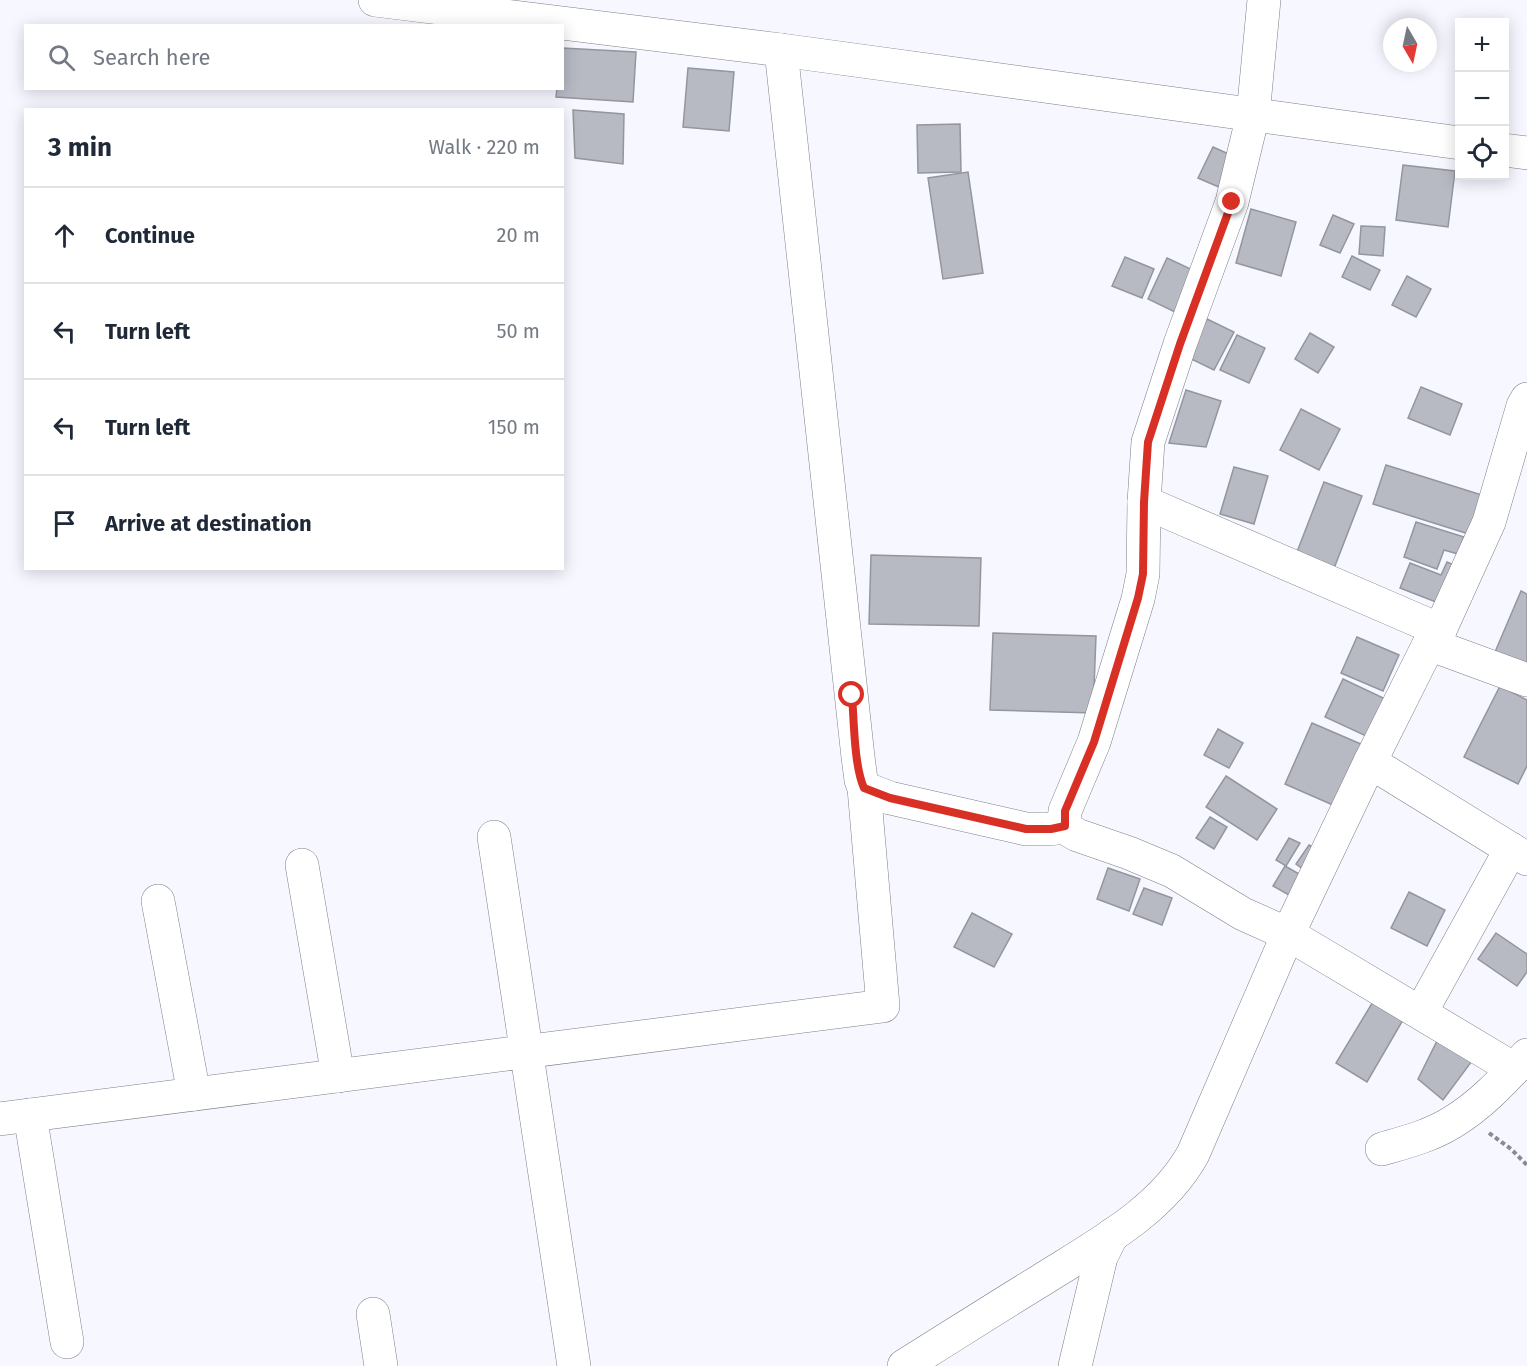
<!DOCTYPE html>
<meta charset="utf-8">
<style>
body{margin:0;font-family:"Fira Sans",sans-serif;background:#f2f2f3;color:#1f2937}
.controls{position:absolute;right:18px;top:18px;display:grid;overflow:hidden;border-radius:0px;box-shadow:0 3px 15px #0003}
.controls button{width:54px;height:54px;display:grid;place-items:center;padding:0;border:0;border-bottom:2px solid #e0e1e3;background:#fff;color:#1f2937;font:30px sans-serif}
.compass{position:absolute;left:1383px;top:18px;width:54px;height:54px;border-radius:50%;background:#fff;box-shadow:0 3px 15px #0003;rotate:171deg}
.stop{position:absolute;width:18px;height:18px;margin:-14px;border:4px solid #d93025;border-radius:50%;background:#fff}
.stop.end{background:#d93025;border-color:#fff;box-shadow:0 2px 6px #0008}
.list{margin:0;padding:0;list-style:none}
h2{display:flex;justify-content:space-between;align-items:center;height:78px;margin:0;padding:0 24px;font-size:26px}
h2 small{font-size:20px;font-weight:400;color:#747a83}
.list li{display:grid;grid-template-columns:39px 1fr auto;gap:18px;align-items:center;box-sizing:border-box;height:96px;padding:0 24px;border-top:2px solid #e0e1e3}
.list b{display:block;font-size:22px;white-space:nowrap}
.list em{font-size:20px;font-style:normal;color:#747a83}
.icon{flex:none;width:33px;height:33px;fill:none;stroke:currentColor;stroke-width:2;stroke-linecap:round;stroke-linejoin:round}
.map{position:relative;flex:none;width:1527px;height:1366px;overflow:hidden}
.search{position:absolute;background:#fff;box-shadow:0 3px 15px #0003;left:24px;top:24px;width:540px;height:66px;display:flex;align-items:center;gap:15px;box-sizing:border-box;padding:0 21px;border-radius:0px;color:#747a83;font-size:22px}
.panel{position:absolute;background:#fff;box-shadow:0 3px 15px #0003;left:24px;top:108px;width:540px;height:462px;border-radius:0px}
.map>svg:first-child{display:block}
</style>
<div class="map">
<svg width="1527" height="1366" viewBox="0 0 1527 1366">
<rect width="100%" height="100%" fill="#f7f8ff"/>
<g fill="#b7b9c3" stroke="#93969f" stroke-width="1.5">
<polygon points="562,48 636,52 633,102 556,97 557,88 562,88"/>
<polygon points="688,68 734,72 729,131 683,127"/>
<polygon points="573,110 624,114 623,164 575,158"/>
<polygon points="960,124 961,172 918,173 917,125"/>
<polygon points="1213,147 1242,160 1228,191 1198,178"/>
<polygon points="1403,165 1455,171 1448,227 1396,220"/>
<polygon points="968,172 983,273 943,279 928,178"/>
<polygon points="1251,209 1296,222 1281,276 1236,263"/>
<polygon points="1333,215 1354,224 1340,253 1320,245"/>
<polygon points="1361,226 1385,227 1383,256 1359,254"/>
<polygon points="1352,256 1380,270 1370,290 1342,277"/>
<polygon points="1125,257 1154,269 1142,298 1112,286"/>
<polygon points="1167,258 1195,271 1175,312 1148,299"/>
<polygon points="1407,276 1431,289 1416,317 1392,305"/>
<polygon points="1207,319 1234,332 1214,370 1187,357"/>
<polygon points="1310,333 1334,347 1318,373 1295,359"/>
<polygon points="1237,335 1265,348 1249,383 1220,370"/>
<polygon points="1421,387 1462,404 1450,435 1408,418"/>
<polygon points="1186,390 1221,401 1206,447 1169,443"/>
<polygon points="1301,409 1340,429 1319,470 1280,450"/>
<polygon points="1386,465 1485,496 1472,535 1373,504"/>
<polygon points="1234,467 1268,476 1254,524 1220,514"/>
<polygon points="1324,482 1362,496 1333,571 1295,557"/>
<polygon points="1416,522 1464,537 1458,554 1444,550 1437,569 1404,557"/>
<polygon points="871,555 981,558 979,626 869,624"/>
<polygon points="1447,562 1465,570 1449,607 1400,588 1410,563 1441,575"/>
<polygon points="1521,591 1527,594 1527,674 1492,659"/>
<polygon points="993,633 1096,636 1093,713 990,710"/>
<polygon points="1357,637 1399,655 1383,691 1341,673"/>
<polygon points="1343,679 1394,703 1377,741 1325,717"/>
<polygon points="1500,686 1527,700 1527,766 1518,784 1464,757"/>
<polygon points="1312,723 1370,748 1342,809 1285,784"/>
<polygon points="1218,729 1243,743 1229,768 1204,755"/>
<polygon points="1226,776 1277,809 1257,840 1206,807"/>
<polygon points="1210,817 1227,827 1214,849 1196,838"/>
<polygon points="1289,838 1300,843 1286,866 1276,860"/>
<polygon points="1309,845 1324,854 1310,874 1296,864"/>
<polygon points="1285,866 1308,879 1296,899 1273,886"/>
<polygon points="1108,868 1140,879 1129,911 1097,899"/>
<polygon points="1144,888 1172,898 1162,925 1133,914"/>
<polygon points="1409,892 1445,910 1427,946 1391,928"/>
<polygon points="972,913 1012,934 994,967 954,947"/>
<polygon points="1496,933 1527,954 1527,972 1517,986 1478,959"/>
<polygon points="1374,1000 1403,1020 1367,1082 1336,1063"/>
<polygon points="1440,1035 1472,1061 1443,1100 1418,1079"/>
</g>
<g fill="none" stroke-linecap="round" stroke-linejoin="round">
<defs>
<g id="minor">
<polyline points="375,0 781,50 1460,143"/>
<polyline points="1264,0 1253,115 1232,202 1180,344 1148,442 1144,502 1143,574 1138,599 1094,742 1065,811 1064,821 1067,829 1077,835 1129,853 1172,871 1243,914 1288,934 1514,1069"/>
<polyline points="1504,150 1527,153"/>
<polyline points="1144,502 1440,630"/>
<polyline points="1429,644 1527,680"/>
<polyline points="1370,762 1527,859"/>
<polyline points="864,788 890,798 1026,829 1051,829 1065,826"/>
<polyline points="494,837 574,1366"/>
<polyline points="302,865 338,1076"/>
<polyline points="158,901 194,1094"/>
<polyline points="1421,1012 1511,849"/>
<polyline points="30,1115 67,1342"/>
<polyline points="0,1119 883,1006 864,788 861,780 858,757 781,50"/>
<path d="M 1382,1149 C 1406,1142 1430,1136 1451,1123 C 1480,1106 1504,1080 1527,1055"/>
<polyline points="373,1314 381,1366"/>
<path d="M 904,1366 C 949,1338 994,1309 1040,1281 C 1095,1246 1161,1212 1193,1154 L 1288,934 L 1370,762 L 1429,644 L 1440,630 L 1489,522 L 1523,406 L 1527,399"/>
<polyline points="1075,1366 1101,1257 1112,1235"/>
</g>
</defs>
<use href="#minor" stroke="#7c7f88" stroke-width="34"/>
<polyline stroke="#8a8b90" stroke-width="4" stroke-dasharray="4.5 3" stroke-linecap="butt" points="1489,1133 1511,1149 1527,1165"/>
<use href="#minor" stroke="#fff" stroke-width="33"/>
</g>
<g fill="none" stroke-linecap="round" stroke-linejoin="round">
<path stroke="#d93025" stroke-width="8" d="M 852,695 C 854,720 854,766 864,788 L 890,798 L 1026,829 L 1051,829 L 1065,826 L 1065,811 L 1094,742 L 1138,598 L 1143,574 L 1144,502 L 1148,442 L 1180,344 L 1232,202"/>
</g>
</svg>
<div class="controls">
<button>+</button>
<button>−</button>
<button><svg class="icon" aria-label="locate" viewBox="0 0 24 24"><circle cx="12" cy="12" r="6"/><path d="M12 2v4M12 18v4M2 12h4M18 12h4"/></svg></button>
</div>
<svg class="compass" viewBox="-18 -18 36 36"><path d="M0-13l5 13h-10z" fill="#e53935"/><path d="M0 13l5-13h-10z" fill="#747a83"/></svg>
<div class="stop" style="left:852px;top:695px"></div>
<div class="stop end" style="left:1232px;top:202px"></div>
<div class="search"><svg class="icon" aria-label="search" viewBox="0 0 24 24"><circle cx="10" cy="10" r="6"/><path d="M15 15l6 6"/></svg>Search here</div>
<section class="panel">
<h2>3 min<small>Walk · 220 m</small></h2>
<ul class="list">
<li><svg class="icon" aria-label="ahead" viewBox="0 0 24 24"><path d="M12 20V5M6 11l6-6 6 6"/></svg><div><b>Continue</b></div><em>20 m</em></li>
<li><svg class="icon" aria-label="left" viewBox="0 0 24 24"><path d="M17 20v-9H6M10 6l-5 5 5 5"/></svg><div><b>Turn left</b></div><em>50 m</em></li>
<li><svg class="icon" aria-label="left" viewBox="0 0 24 24"><path d="M17 20v-9H6M10 6l-5 5 5 5"/></svg><div><b>Turn left</b></div><em>150 m</em></li>
<li><svg class="icon" aria-label="arrive" viewBox="0 0 24 24"><path d="M6 21V4h12l-3 4 3 4H6"/></svg><div><b>Arrive at destination</b></div></li>
</ul>
</section>
</div>
